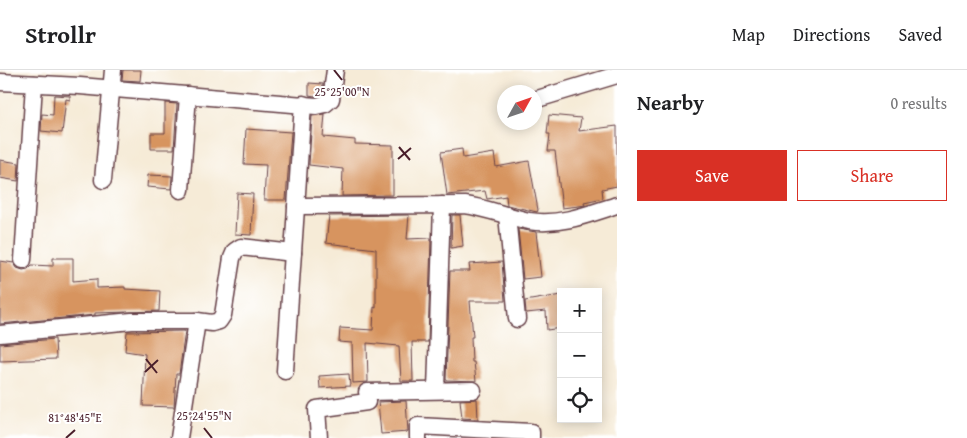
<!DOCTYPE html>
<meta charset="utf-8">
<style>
body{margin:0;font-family:"Gentium Book Plus",serif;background:#f2f2f2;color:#202124}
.controls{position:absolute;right:15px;bottom:15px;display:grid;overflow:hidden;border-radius:0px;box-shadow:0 2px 12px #0003}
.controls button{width:45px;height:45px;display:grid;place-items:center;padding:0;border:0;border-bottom:1px solid #e0e0e0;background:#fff;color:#202124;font:25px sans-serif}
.compass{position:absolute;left:497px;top:15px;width:45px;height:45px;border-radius:50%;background:#fff;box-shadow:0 2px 12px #0003;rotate:50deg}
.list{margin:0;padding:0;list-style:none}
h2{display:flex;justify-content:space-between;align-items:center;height:65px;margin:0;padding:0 20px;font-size:21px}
h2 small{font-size:16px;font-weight:400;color:#757577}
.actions{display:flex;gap:10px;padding:15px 20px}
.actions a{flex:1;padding:11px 0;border:1px solid #d93025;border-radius:0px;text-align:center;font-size:18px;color:#d93025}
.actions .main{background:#d93025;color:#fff}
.icon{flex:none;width:28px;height:28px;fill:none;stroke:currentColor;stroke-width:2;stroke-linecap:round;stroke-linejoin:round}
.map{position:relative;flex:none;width:617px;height:368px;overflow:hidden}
header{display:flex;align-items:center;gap:30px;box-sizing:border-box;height:70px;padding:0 25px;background:#fff;border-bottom:1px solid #e0e0e0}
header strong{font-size:24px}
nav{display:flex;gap:28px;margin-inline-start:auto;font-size:18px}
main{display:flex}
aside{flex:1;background:#fff}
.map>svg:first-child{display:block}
</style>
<header>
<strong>Strollr</strong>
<nav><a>Map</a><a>Directions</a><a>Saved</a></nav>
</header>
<main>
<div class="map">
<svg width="617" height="368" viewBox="0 0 617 368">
<rect width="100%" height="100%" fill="#fff"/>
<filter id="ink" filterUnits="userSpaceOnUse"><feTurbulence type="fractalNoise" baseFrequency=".02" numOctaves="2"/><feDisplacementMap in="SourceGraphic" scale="10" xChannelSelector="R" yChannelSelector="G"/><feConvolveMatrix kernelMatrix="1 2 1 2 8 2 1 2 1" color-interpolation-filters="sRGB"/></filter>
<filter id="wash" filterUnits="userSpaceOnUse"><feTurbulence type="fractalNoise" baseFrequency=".0096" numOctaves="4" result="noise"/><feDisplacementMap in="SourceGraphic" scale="20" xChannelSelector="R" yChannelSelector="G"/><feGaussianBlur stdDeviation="1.12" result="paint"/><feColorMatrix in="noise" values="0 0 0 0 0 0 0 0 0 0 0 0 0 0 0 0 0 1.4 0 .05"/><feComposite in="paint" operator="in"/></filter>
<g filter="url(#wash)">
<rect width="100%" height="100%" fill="#f6ebd7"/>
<g id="blocks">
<g fill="#d7945e">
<polygon points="123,0 141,0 140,11 122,10"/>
<polygon points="309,13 323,14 322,24 315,26 309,25"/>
<polygon points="54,25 70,26 70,30 66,29 62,63 41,61 42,44 53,45"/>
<polygon points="165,33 177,34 174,79 151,79 151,63 165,63"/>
<polygon points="325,44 323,67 355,70 355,74 393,75 393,125 342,126 343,99 309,95 312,46"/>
<polygon points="549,45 581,48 579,61 617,56 617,116 602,119 603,128 584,132 585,135 579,136 562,138 555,81 548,81 550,64 547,64"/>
<polygon points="246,59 291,62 286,130 264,130 266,95 244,94"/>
<polygon points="462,79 463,88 494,83 496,97 529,91 538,140 537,142 507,135 506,126 487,129 485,121 447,125 441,82"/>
<polygon points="0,90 19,93 18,111 0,108"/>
<polygon points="148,105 172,106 171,119 147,117"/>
<polygon points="237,123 253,124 251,165 235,164"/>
<polygon points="409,145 407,169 431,168 428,272 412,272 413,311 401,311 399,276 367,273 368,312 353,313 352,273 339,272 340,258 373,260 374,237 376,238 376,179 326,173 329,146"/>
<polygon points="452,145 460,145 463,176 451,178"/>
<polygon points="518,159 536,162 541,207 523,209"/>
<polygon points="53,188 73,188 73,211 97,209 97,218 125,217 125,219 160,221 159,241 95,243 95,245 0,254 0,191 14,193 17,198 23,200 28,199 32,195 53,196"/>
<polygon points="502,192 505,231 470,231 473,267 471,267 472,292 474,292 476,311 446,310 450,201 470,201 469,194"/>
<polygon points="561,225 561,258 547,260 546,241 526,243 525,231"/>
<polygon points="185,261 179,304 176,304 174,337 143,336 145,284 125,281 127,262"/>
<polygon points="55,269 56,289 0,291 0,274"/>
<polygon points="349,304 350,316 320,318 319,306"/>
<polygon points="477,329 478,349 462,348 460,330"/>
<polygon points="406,331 408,362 381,364 378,332"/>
</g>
</g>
</g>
<g filter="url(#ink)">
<use href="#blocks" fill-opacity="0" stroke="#643e45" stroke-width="1"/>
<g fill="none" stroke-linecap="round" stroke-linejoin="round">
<defs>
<g id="minor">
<polyline points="0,12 80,16 316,36 325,34 331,29 335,0"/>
<polyline points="534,30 617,5"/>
<polyline points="103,110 113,0"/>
<polyline points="181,120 188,25"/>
<path d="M 296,136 L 465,135 C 487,138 508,147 529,151 C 559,156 589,144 617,135"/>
<polyline points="507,145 517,249"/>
<polyline points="23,190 34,14"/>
<polyline points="0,264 132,251 197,251 212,253 219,251 223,245 232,188 235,181 241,177 293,183"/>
<polyline points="285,301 303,34"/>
<polyline points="436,320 442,135"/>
<polyline points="367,322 473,320"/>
<polyline points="179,368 197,251"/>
<polyline points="319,368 317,339 367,332"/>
<polyline points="418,368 418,356 531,362 531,368"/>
</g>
</defs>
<use href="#minor" stroke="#643e45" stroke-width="19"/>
<use href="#minor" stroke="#fff" stroke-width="16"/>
</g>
</g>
<path fill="none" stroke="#4a1f2b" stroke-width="2" d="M 334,0 L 342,10M 399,77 L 410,90M 398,89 L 411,78M 146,289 L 157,303M 145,302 L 158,290M 204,358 L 212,368M 66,368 L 75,360"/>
<g font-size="12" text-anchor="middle" fill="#4a1f2b" stroke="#fff" stroke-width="4" stroke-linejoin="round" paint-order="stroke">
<text x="342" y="26">25°25'00"N</text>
<text x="204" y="350">25°24'55"N</text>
<text x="75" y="352">81°48'45"E</text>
</g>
</svg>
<div class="controls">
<button>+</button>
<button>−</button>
<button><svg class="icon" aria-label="locate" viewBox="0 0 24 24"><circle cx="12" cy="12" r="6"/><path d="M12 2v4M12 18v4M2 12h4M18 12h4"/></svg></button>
</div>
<svg class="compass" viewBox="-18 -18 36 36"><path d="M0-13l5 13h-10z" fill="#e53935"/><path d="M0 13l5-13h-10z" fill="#757577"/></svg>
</div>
<aside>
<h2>Nearby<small>0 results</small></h2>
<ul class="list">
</ul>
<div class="actions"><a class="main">Save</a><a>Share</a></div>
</aside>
</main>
